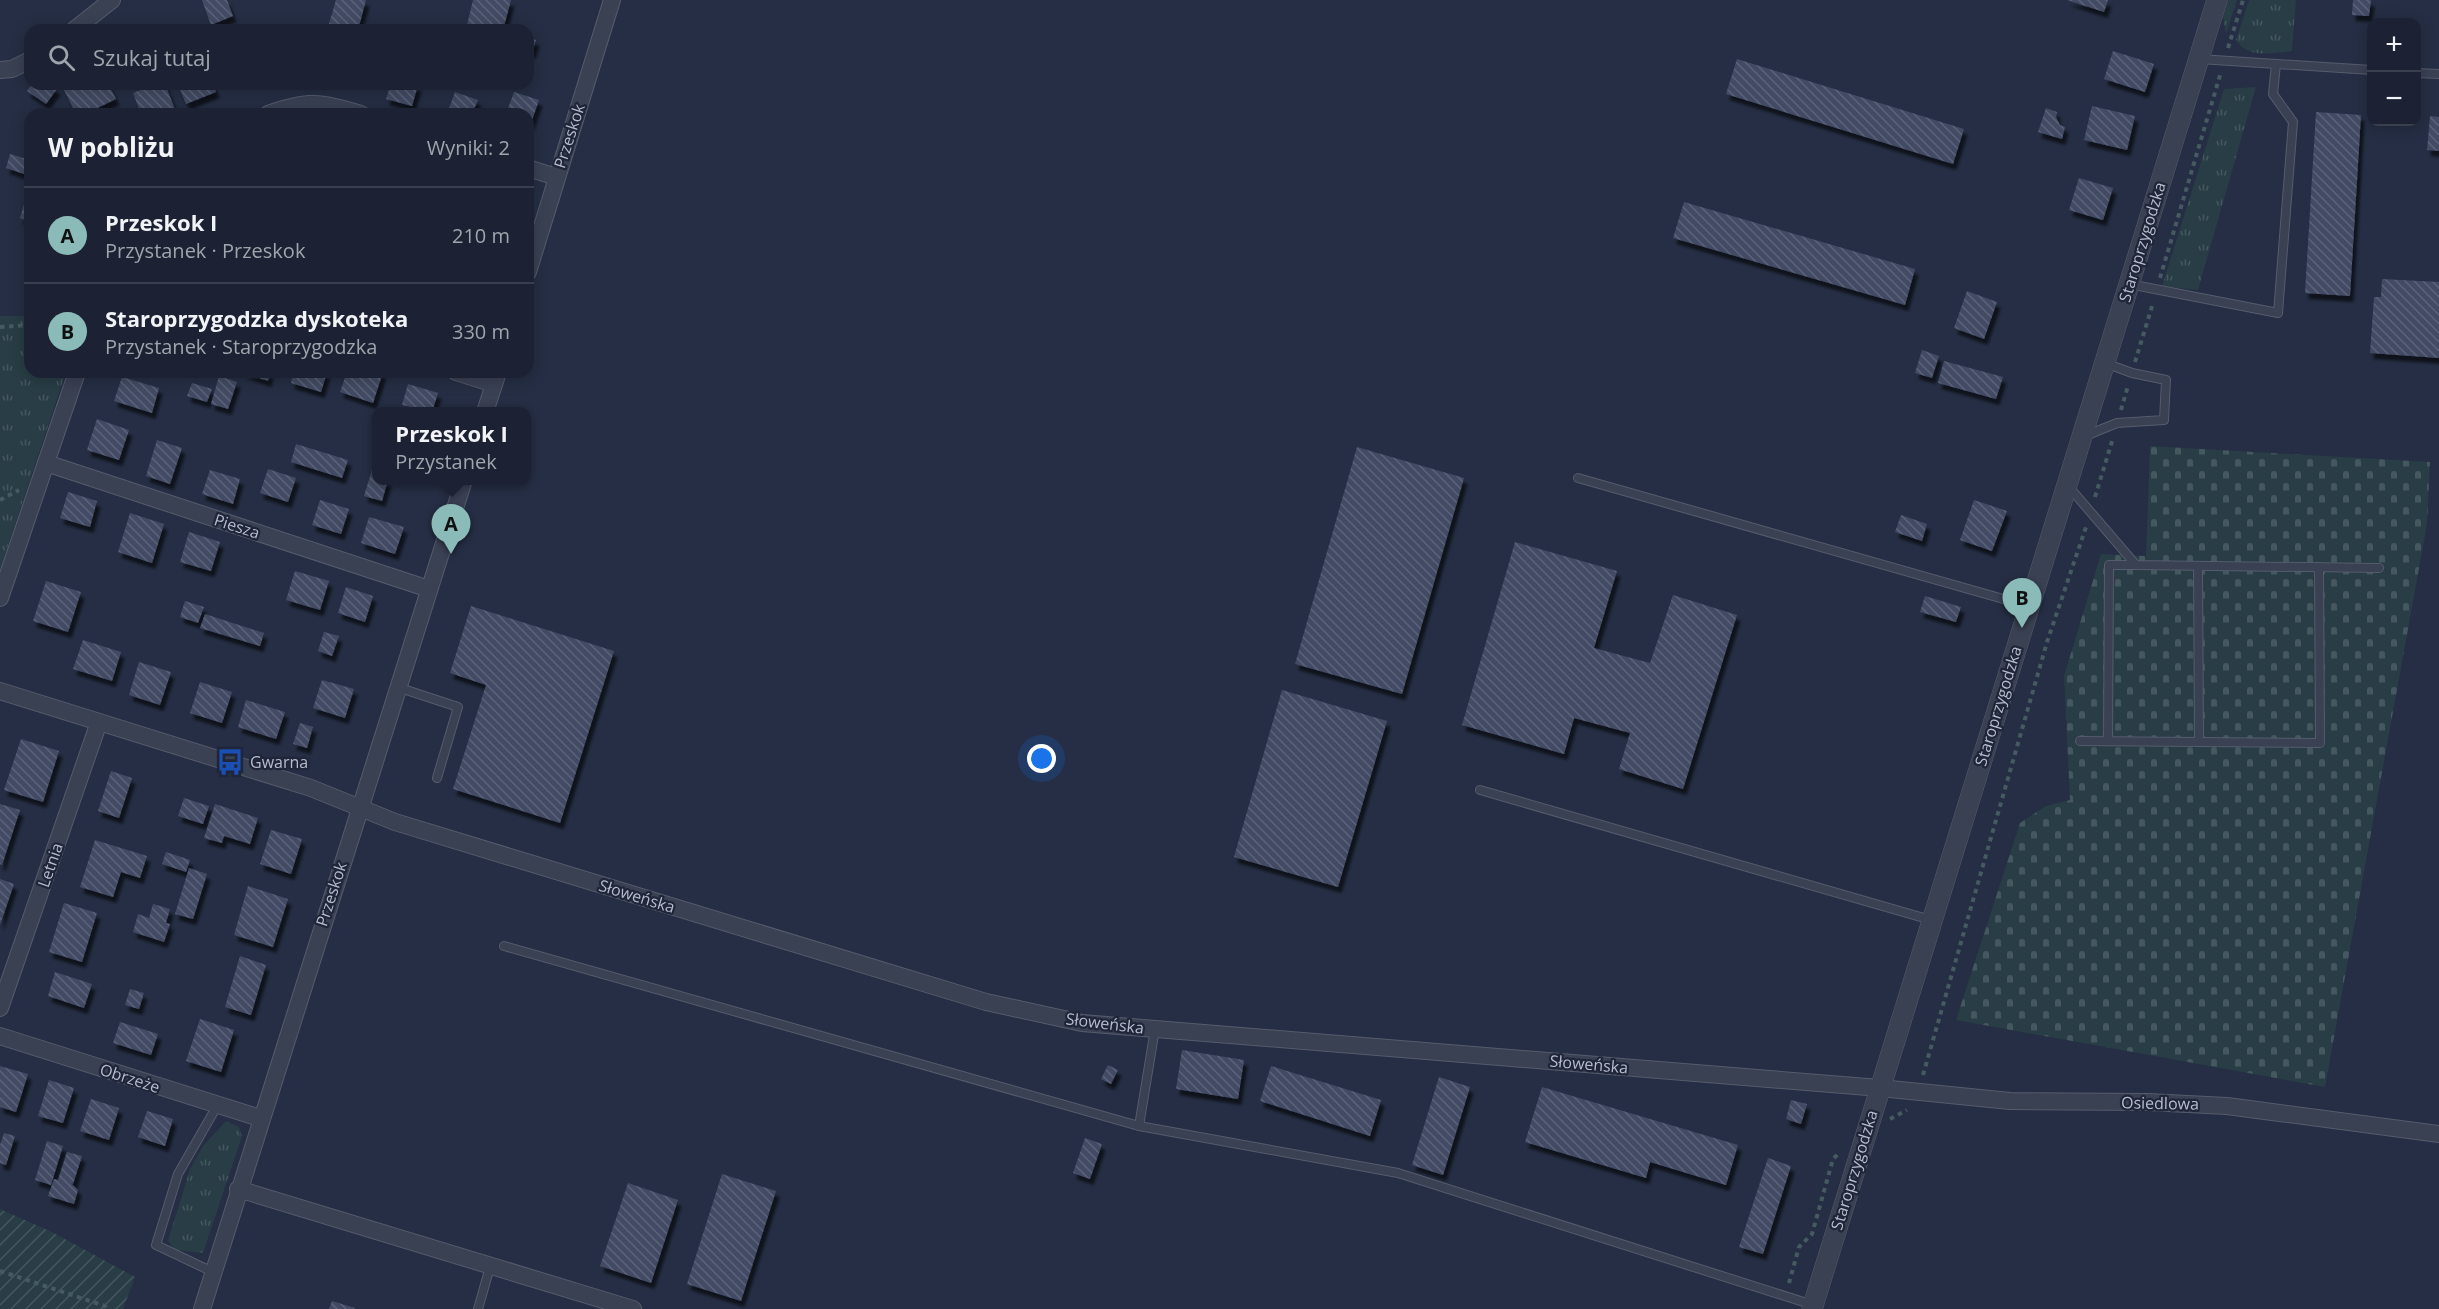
<!DOCTYPE html>
<html lang="pl">
<meta charset="utf-8">
<style>
body{margin:0;font-family:"Open Sans",sans-serif;background:#252a3b;color:#f1f3f6}
.controls{position:absolute;right:18px;top:18px;display:grid;overflow:hidden;border-radius:12px;box-shadow:0 3px 15px #0003}
.controls button{width:54px;height:54px;display:grid;place-items:center;padding:0;border:0;border-bottom:2px solid #3a3f4e;background:#1c2233;color:#f1f3f6;font:30px sans-serif}
.you{position:absolute;left:1042px;top:759px;width:21px;height:21px;margin:-15px;border:4px solid #fff;border-radius:50%;background:#1a73e8;box-shadow:0 0 0 9px #1a73e833}
.badge{display:grid;place-items:center;width:39px;height:39px;border-radius:50%;background:#8bbbb9;color:#111;font-size:20px;font-weight:700}
.pin{position:absolute;translate:-50% -50px;filter:drop-shadow(0 2px 3px #0008)}
.pin::after{content:'';position:absolute;top:32px;width:21px;height:18px;background:inherit;clip-path:polygon(0 0,100% 0,50% 100%)}
.popup{position:absolute;left:372px;top:407px;width:159px;height:78px;box-sizing:border-box;display:grid;place-content:center;border-radius:12px;background:#1c2233;filter:drop-shadow(0 2px 4px #0005);font-size:20px;white-space:nowrap;color:#a0a4ac}
.popup b{font-size:22px;color:#f1f3f6}
.popup::after{content:'';position:absolute;left:50%;top:100%;margin-left:-12px;border:12px solid transparent;border-top-color:#1c2233}
.list{margin:0;padding:0;list-style:none}
h2{display:flex;justify-content:space-between;align-items:center;height:78px;margin:0;padding:0 24px;font-size:26px}
h2 small{font-size:20px;font-weight:400;color:#a0a4ac}
.list li{display:grid;grid-template-columns:39px 1fr auto;gap:18px;align-items:center;box-sizing:border-box;height:96px;padding:0 24px;border-top:2px solid #3a3f4e}
.list b{display:block;font-size:22px;white-space:nowrap}
.list p{margin:0;font-size:20px;white-space:nowrap;color:#a0a4ac}
.list em{font-size:20px;font-style:normal;color:#a0a4ac}
.icon{flex:none;width:33px;height:33px;fill:none;stroke:currentColor;stroke-width:2;stroke-linecap:round;stroke-linejoin:round}
.map{position:relative;flex:none;width:2439px;height:1309px;overflow:hidden}
.search{position:absolute;background:#1c2233;box-shadow:0 3px 15px #0003;left:24px;top:24px;width:510px;height:66px;display:flex;align-items:center;gap:15px;box-sizing:border-box;padding:0 21px;border-radius:18px;color:#a0a4ac;font-size:22px}
.panel{position:absolute;background:#1c2233;box-shadow:0 3px 15px #0003;left:24px;top:108px;width:510px;height:270px;border-radius:18px}
.map>svg:first-child{display:block}
</style>
<div class="map">
<svg width="2439" height="1309" viewBox="0 0 2439 1309">
<defs>
<pattern id="grass-tufts" width="24" height="20" patternUnits="userSpaceOnUse" patternTransform="scale(1.5)"><rect width="24" height="20" fill="#283d45"/><path d="M3 7l-1-3M5 7V3M7 7l1-3M15 17l-1-3M17 17v-4M19 17l1-3" fill="none" stroke="#45575f"/></pattern>
<pattern id="cemetery-stones" width="16" height="16" patternUnits="userSpaceOnUse" patternTransform="scale(1.5)"><rect width="16" height="16" fill="#283d45"/><path d="M2 7V4a2 2 0 0 1 4 0v3zM10 15v-3a2 2 0 0 1 4 0v3z" fill="#45575f"/></pattern>
<pattern id="garden-furrows" width="10" height="10" patternUnits="userSpaceOnUse" patternTransform="scale(1.5)"><rect width="10" height="10" fill="#283d45"/><path d="M-1 1l2-2M0 10L10 0M9 11l2-2" fill="none" stroke="#45575f"/></pattern>
<pattern id="building-back-hatch" width="6" height="6" patternUnits="userSpaceOnUse" patternTransform="scale(1.5)"><rect width="6" height="6" fill="#424b64"/><path d="M-1 5l2 2M0 0l6 6M5-1l2 2" fill="none" stroke="#5b6379"/></pattern>
<filter id="shadow"><feDropShadow dx="3.5" dy="6" stdDeviation="1.5" flood-color="#0009"/></filter>
</defs>
<rect width="100%" height="100%" fill="#252e44"/>
<g fill="url(#grass-tufts)">
<polygon points="2228,0 2237,0 2226,34 2223,16"/>
<path d="M 2249,0 L 2296,0 L 2292,51 C 2271,53 2248,59 2236,40 Z"/>
<polygon points="2256,87 2198,290 2162,286 2224,89"/>
<polygon points="0,316 30,316 30,372 66,372 0,569"/>
<polygon points="226,1121 239,1127 242,1136 203,1253 175,1250 168,1241 190,1169 203,1146"/>
</g>
<polygon fill="url(#cemetery-stones)" points="2150,446 2430,462 2427,524 2325,1087 1956,1020 2020,823 2046,806 2070,800 2064,676 2101,554 2146,556"/>
<polygon fill="url(#garden-furrows)" points="0,1209 52,1232 135,1277 123,1309 0,1309"/>
<g fill="url(#building-back-hatch)" filter="url(#shadow)">
<polygon points="202,0 227,0 233,16 211,25"/>
<polygon points="336,0 366,0 358,30 329,24"/>
<polygon points="473,0 511,0 503,30 488,30 467,25"/>
<polygon points="2067,0 2108,0 2104,12"/>
<polygon points="2353,0 2371,0 2369,16 2352,15"/>
<polygon points="528,38 536,40 532,53 528,52"/>
<polygon points="2113,51 2154,64 2145,92 2104,79"/>
<polygon points="1737,59 1964,129 1953,164 1726,94"/>
<polygon points="32,84 50,84 57,89 46,104 27,91"/>
<polygon points="61,84 108,84 116,99 85,114 76,114"/>
<polygon points="156,84 165,84 176,112 141,114 133,93"/>
<polygon points="178,84 213,84 216,92 186,104"/>
<polygon points="391,84 418,85 412,106 386,99"/>
<polygon points="455,92 478,100 472,114 447,114"/>
<polygon points="514,92 539,100 530,126 528,114 506,114"/>
<polygon points="2092,106 2135,116 2127,150 2084,140"/>
<polygon points="2046,108 2057,112 2056,117 2060,125 2065,127 2062,139 2038,132"/>
<polygon points="2316,112 2361,115 2350,296 2305,293"/>
<polygon points="2430,116 2439,117 2439,151 2427,150"/>
<polygon points="10,154 30,160 30,176 6,168"/>
<polygon points="2079,178 2113,188 2103,220 2069,210"/>
<polygon points="29,187 30,187 30,222 20,218"/>
<polygon points="1684,202 1915,269 1905,305 1673,238"/>
<polygon points="2382,279 2439,282 2439,358 2370,353 2374,297 2381,297"/>
<polygon points="1967,291 1997,302 1984,339 1954,328"/>
<polygon points="1922,350 1939,356 1932,378 1915,373"/>
<polygon points="1944,361 2003,377 1996,399 1938,383"/>
<polygon points="242,372 270,372 268,381"/>
<polygon points="294,372 327,372 321,392 291,383"/>
<polygon points="347,372 383,372 373,403 340,392"/>
<polygon points="219,376 237,382 228,409 211,404"/>
<polygon points="122,377 159,388 152,413 114,401"/>
<polygon points="192,383 212,389 207,402 187,396"/>
<polygon points="408,384 438,393 432,412 402,405"/>
<polygon points="97,419 129,430 119,460 87,450"/>
<polygon points="157,440 182,448 170,484 146,476"/>
<polygon points="296,444 348,460 342,478 291,462"/>
<polygon points="1357,447 1464,478 1402,694 1295,664"/>
<polygon points="375,460 376,480 388,480 382,501 364,496"/>
<polygon points="268,469 296,478 288,502 260,493"/>
<polygon points="210,470 240,479 233,504 202,494"/>
<polygon points="68,492 97,501 90,527 60,518"/>
<polygon points="320,500 349,509 341,534 312,525"/>
<polygon points="1974,500 2007,511 1992,551 1960,540"/>
<polygon points="130,513 164,524 152,563 118,552"/>
<polygon points="1901,515 1927,524 1922,541 1895,532"/>
<polygon points="369,517 404,527 395,554 361,543"/>
<polygon points="189,532 220,542 211,571 180,562"/>
<polygon points="1515,542 1617,571 1594,648 1650,663 1673,595 1737,615 1683,789 1619,769 1630,733 1574,718 1564,754 1462,725"/>
<polygon points="295,571 329,581 320,610 286,600"/>
<polygon points="46,581 81,592 68,632 33,621"/>
<polygon points="346,587 373,596 365,622 338,613"/>
<polygon points="1925,596 1961,607 1956,622 1920,612"/>
<polygon points="185,601 204,607 198,623 180,617"/>
<polygon points="471,606 614,651 560,823 453,789 486,685 450,673"/>
<polygon points="205,614 264,633 260,646 200,628"/>
<polygon points="324,632 339,636 332,656 318,651"/>
<polygon points="83,640 121,652 112,681 73,669"/>
<polygon points="139,662 171,672 160,705 129,695"/>
<polygon points="322,680 354,689 345,718 313,708"/>
<polygon points="200,682 232,692 222,723 190,713"/>
<polygon points="1282,690 1387,721 1338,887 1234,857"/>
<polygon points="246,700 285,712 276,739 238,727"/>
<polygon points="300,723 313,727 307,748 293,744"/>
<polygon points="21,739 59,751 43,802 4,790"/>
<polygon points="111,771 132,778 119,818 98,811"/>
<polygon points="184,798 209,806 203,824 178,816"/>
<polygon points="0,804 20,810 2,865 0,864"/>
<polygon points="215,804 258,818 250,844 224,836 222,843 204,838"/>
<polygon points="271,830 302,839 291,874 260,864"/>
<polygon points="95,840 147,856 140,878 121,872 113,897 80,887"/>
<polygon points="166,852 190,860 186,872 162,864"/>
<polygon points="189,868 207,874 193,919 175,914"/>
<polygon points="0,879 14,884 0,925"/>
<polygon points="248,886 288,899 273,947 234,935"/>
<polygon points="64,903 97,913 82,962 49,952"/>
<polygon points="153,904 170,909 166,923 170,924 164,942 133,932 138,914 149,918"/>
<polygon points="240,956 266,965 251,1015 225,1007"/>
<polygon points="55,972 92,984 84,1008 48,996"/>
<polygon points="130,989 144,993 139,1009 125,1005"/>
<polygon points="200,1019 234,1030 221,1072 186,1061"/>
<polygon points="120,1022 158,1034 151,1055 113,1043"/>
<polygon points="1182,1050 1244,1060 1238,1099 1176,1089"/>
<polygon points="1108,1065 1118,1070 1111,1084 1101,1079"/>
<polygon points="0,1066 28,1074 16,1112 0,1107"/>
<polygon points="1271,1066 1381,1100 1370,1136 1260,1101"/>
<polygon points="1439,1077 1470,1087 1443,1175 1412,1165"/>
<polygon points="49,1080 74,1088 63,1123 38,1116"/>
<polygon points="1542,1087 1738,1145 1726,1185 1650,1162 1646,1178 1525,1142"/>
<polygon points="91,1099 119,1108 109,1140 80,1131"/>
<polygon points="1791,1100 1807,1104 1801,1124 1786,1119"/>
<polygon points="147,1111 173,1119 165,1146 138,1137"/>
<polygon points="4,1133 15,1136 6,1165 0,1163 0,1145"/>
<polygon points="1085,1138 1102,1144 1090,1179 1073,1173"/>
<polygon points="47,1141 63,1146 51,1185 35,1180"/>
<polygon points="67,1152 82,1156 73,1184 71,1183 78,1190 74,1204 48,1196 54,1179 58,1180"/>
<polygon points="1768,1158 1791,1166 1763,1254 1739,1247"/>
<polygon points="722,1174 776,1191 741,1301 687,1284"/>
<polygon points="628,1183 678,1200 651,1283 600,1266"/>
<polygon points="332,1301 355,1308 354,1309 329,1309"/>
</g>
<g fill="none" stroke-linecap="round" stroke-linejoin="round">
<defs>
<g id="service">
<polyline points="2199,59 2372,70"/>
<polyline points="2416,73 2439,74"/>
<polyline points="2129,284 2278,313 2293,122 2273,94 2276,64"/>
<polyline points="2085,436 2117,423 2164,420 2166,380 2132,373 2105,363"/>
<polyline points="1578,478 2028,606"/>
<polyline points="2069,487 2136,565 2379,568"/>
<polyline points="2198,566 2199,742"/>
<polyline points="397,687 458,707 437,778"/>
<polyline points="2080,741 2320,743 2319,567"/>
<polyline points="2108,741 2109,565 2136,565"/>
<polyline points="1480,790 1931,920"/>
<polyline points="504,946 1139,1126 1155,1029"/>
<polyline points="1139,1126 1398,1173 1813,1305"/>
<polyline points="213,1272 156,1245 178,1174 217,1106"/>
<polyline points="478,1309 490,1267"/>
</g>
<g id="minor">
<polyline points="74,30 112,0"/>
<polyline points="0,70 12,69 30,60"/>
<path d="M 268,114 C 308,100 320,101 361,114"/>
<polyline points="528,168 556,177"/>
<polyline points="528,272 612,0"/>
<polyline points="456,372 494,384"/>
<polyline points="485,412 498,372"/>
<polyline points="46,463 429,589"/>
<polyline points="0,598 77,372"/>
<polyline points="0,691 311,788 395,822 986,1002 1082,1023 1880,1088 2010,1101 2148,1102 2227,1106 2439,1134"/>
<polyline points="0,1008 99,722"/>
<polyline points="0,1036 260,1118"/>
<polyline points="238,1189 633,1309"/>
<polyline points="202,1309 464,480"/>
</g>
<polyline id="tertiary" points="1812,1309 2217,0"/>
</defs>
<use href="#service" stroke="#555c6d" stroke-width="10"/>
<use href="#minor" stroke="#555c6d" stroke-width="18"/>
<use href="#tertiary" stroke="#555c6d" stroke-width="21"/>
<g stroke="#465a61" stroke-width="4" stroke-dasharray="4.5 4.5" stroke-linecap="butt">
<polyline points="2228,48 2243,0"/>
<polyline points="2160,278 2221,72"/>
<polyline points="0,327 30,325"/>
<polyline points="2135,362 2153,303"/>
<polyline points="2121,410 2128,386"/>
<polyline points="2095,497 2113,438"/>
<polyline points="0,500 19,490"/>
<polyline points="1923,1075 2047,642 2086,527"/>
<polyline points="1890,1119 1907,1110"/>
<polyline points="0,1271 105,1306 107,1309"/>
<polyline points="1789,1283 1799,1247 1812,1234 1833,1159 1839,1153"/>
</g>
<use href="#service" stroke="#3a4153" stroke-width="8"/>
<use href="#minor" stroke="#3a4153" stroke-width="16"/>
<use href="#tertiary" stroke="#3a4153" stroke-width="20"/>
</g>
<defs>
<symbol id="bus-bare" viewBox="-9 -9 18 18"><path d="M-5-6H5V4H4V6H2V4H-2V6H-4V4H-5ZM-3.5-4V0h7V-4ZM-3.5 1.2v1.5H-2V1.2ZM2 1.2v1.5H3.5V1.2Z" fill="#1a4fb4" stroke="#1f2639" stroke-width="2.5" paint-order="stroke"/></symbol>
</defs>
<g fill-rule="evenodd">
<use href="#bus-bare" x="211" y="743" width="38" height="38"/>
</g>
<g text-anchor="middle" stroke-width="4.5" stroke-linejoin="round" paint-order="stroke">
<g font-size="16" fill="#b7bdcd" stroke="#1f2639">
<text transform="translate(569 136) rotate(-72)" y="6">Przeskok</text>
<text transform="translate(2142 242) rotate(-73)" y="6">Staroprzygodzka</text>
<text transform="translate(237 526) rotate(18)" y="6">Piesza</text>
<text transform="translate(1998 706) rotate(-73)" y="6">Staroprzygodzka</text>
<text transform="translate(50 865) rotate(-71)" y="6">Letnia</text>
<text transform="translate(331 894) rotate(-72)" y="6">Przeskok</text>
<text transform="translate(637 896) rotate(17)" y="6">Słoweńska</text>
<text transform="translate(1105 1023) rotate(7)" y="6">Słoweńska</text>
<text transform="translate(1589 1064) rotate(5)" y="6">Słoweńska</text>
<text transform="translate(130 1078) rotate(18)" y="6">Obrzeże</text>
<text transform="translate(2160 1103) rotate(1)" y="6">Osiedlowa</text>
<text transform="translate(1854 1170) rotate(-73)" y="6">Staroprzygodzka</text>
</g>
<g font-size="16" fill="#b7bdcd" stroke="#1f2639" text-anchor="start">
<text x="250" y="768">Gwarna</text>
</g>
</g>
</svg>
<div class="controls">
<button>+</button>
<button>−</button>
</div>
<div class="you"></div>
<div class="pin badge" style="left:451px;top:554px">A</div>
<div class="popup"><b>Przeskok I</b>Przystanek</div>
<div class="pin badge" style="left:2022px;top:628px">B</div>
<div class="search"><svg class="icon" aria-label="search" viewBox="0 0 24 24"><circle cx="10" cy="10" r="6"/><path d="M15 15l6 6"/></svg>Szukaj tutaj</div>
<section class="panel">
<h2>W pobliżu<small>Wyniki: 2</small></h2>
<ul class="list">
<li><span class="badge">A</span><div><b>Przeskok I</b><p>Przystanek · Przeskok</p></div><em>210 m</em></li>
<li><span class="badge">B</span><div><b>Staroprzygodzka dyskoteka</b><p>Przystanek · Staroprzygodzka</p></div><em>330 m</em></li>
</ul>
</section>
</div>
